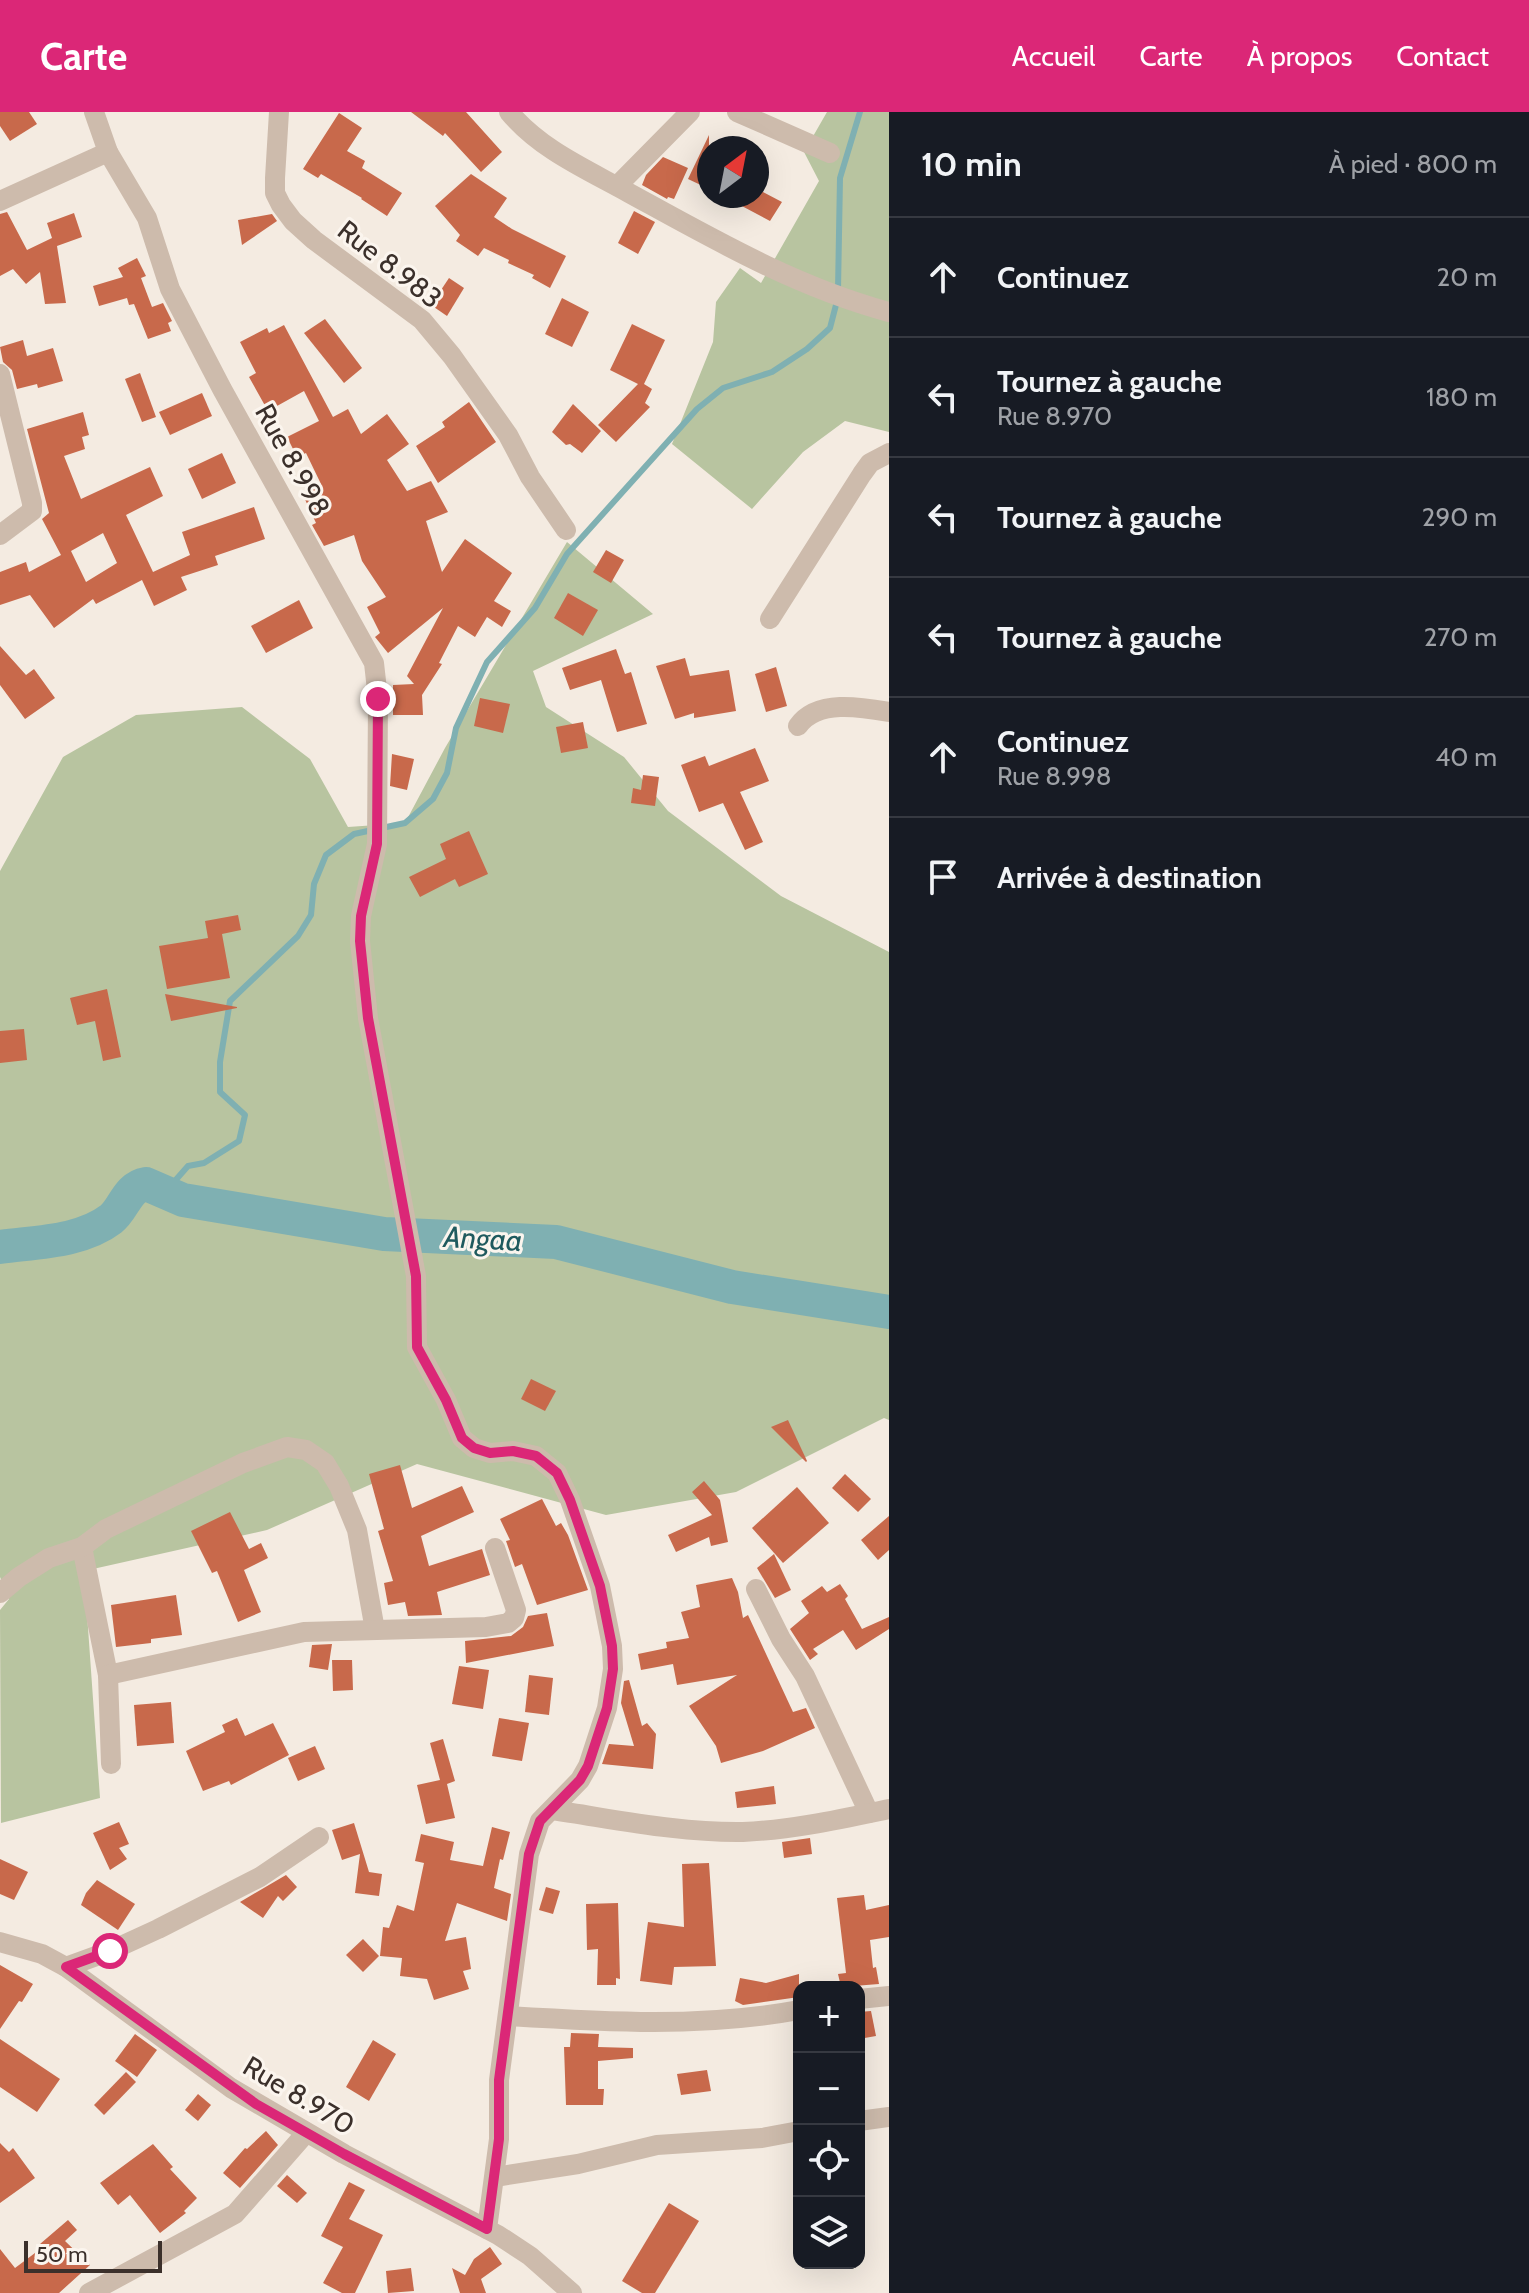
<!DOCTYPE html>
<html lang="fr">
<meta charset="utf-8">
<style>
body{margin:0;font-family:Cabin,sans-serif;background:#20242c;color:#f1f3f6}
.controls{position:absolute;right:24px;bottom:24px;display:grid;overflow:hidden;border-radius:16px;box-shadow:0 8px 32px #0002}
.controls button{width:72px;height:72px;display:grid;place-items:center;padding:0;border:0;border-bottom:2px solid #363941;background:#171b24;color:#f1f3f6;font:40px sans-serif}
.compass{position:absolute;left:697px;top:24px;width:72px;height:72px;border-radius:50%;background:#171b24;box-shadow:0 8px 32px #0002;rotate:32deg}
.scale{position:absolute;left:24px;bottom:20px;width:138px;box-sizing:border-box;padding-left:8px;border:4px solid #3b302b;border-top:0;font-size:22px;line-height:28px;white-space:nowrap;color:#3b302b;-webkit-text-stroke:6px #fbf5ee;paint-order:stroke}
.stop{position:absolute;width:24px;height:24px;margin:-18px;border:6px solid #db2777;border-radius:50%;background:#fff}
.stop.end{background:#db2777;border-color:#fff;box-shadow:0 2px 8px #0008}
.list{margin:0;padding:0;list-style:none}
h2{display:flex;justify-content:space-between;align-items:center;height:104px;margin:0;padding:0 32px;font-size:34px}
h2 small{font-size:26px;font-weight:400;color:#9ea1a6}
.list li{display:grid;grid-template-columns:52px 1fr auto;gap:24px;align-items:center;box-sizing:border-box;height:120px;padding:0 32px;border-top:2px solid #363941}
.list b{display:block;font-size:30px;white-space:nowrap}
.list p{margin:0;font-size:26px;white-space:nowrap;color:#9ea1a6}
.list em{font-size:26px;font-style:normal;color:#9ea1a6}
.icon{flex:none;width:44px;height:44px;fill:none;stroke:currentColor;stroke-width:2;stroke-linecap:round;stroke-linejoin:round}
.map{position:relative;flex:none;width:889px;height:2181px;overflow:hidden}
header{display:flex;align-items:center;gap:48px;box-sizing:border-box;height:112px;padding:0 40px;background:#db2777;color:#fff}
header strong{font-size:38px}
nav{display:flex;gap:44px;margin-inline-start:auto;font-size:28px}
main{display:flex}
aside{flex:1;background:#171b24}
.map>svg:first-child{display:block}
</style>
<header>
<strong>Carte</strong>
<nav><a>Accueil</a><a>Carte</a><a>À propos</a><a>Contact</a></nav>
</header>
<main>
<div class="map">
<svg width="889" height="2181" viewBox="0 0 889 2181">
<rect width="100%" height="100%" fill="#f4ebe1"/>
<g fill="#b8c4a0">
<polygon points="827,0 889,0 889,320 845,309 803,340 752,397 672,332 713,230 716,190 740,156 761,171 819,69 804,40"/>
<polygon points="567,430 653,502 533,559 546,595 624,645 668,699 781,784 889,840 889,1308 884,1306 736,1380 606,1403 417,1352 267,1418 84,1459 100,1686 1,1711 0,1498 9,1487 0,1465 0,759 63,645 136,603 242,595 310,647 348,715 405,711 445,636"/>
</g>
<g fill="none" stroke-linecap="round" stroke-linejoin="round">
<g stroke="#7fb0b2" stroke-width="6">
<polyline points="838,178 840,66 860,0"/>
<polyline points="166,1079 188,1054 204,1051 239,1029 245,1003 220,980 220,950 230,889 298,824 311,803 314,772 326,743 354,722 405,711 433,687 447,661 456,616 487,550 535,496 567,442 697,297 723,276 772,260 807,237 830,216 837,189"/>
</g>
<path stroke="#7fb0b2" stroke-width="34" d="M 0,1135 C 36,1130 81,1130 111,1107 C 124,1097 127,1075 146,1072 L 183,1088 L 384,1122 L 556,1130 L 732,1175 L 889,1200"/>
</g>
<g fill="#c8694b" fill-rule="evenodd">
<polygon points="0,0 29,0 37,12 10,29 0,14"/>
<polygon points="411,0 466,0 502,40 481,60 445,21 443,24"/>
<polygon points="339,1 362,16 347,39 365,49 362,56 402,81 387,104 361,87 362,86 321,62 318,66 303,57"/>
<polygon points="709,23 709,65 705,75 688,67"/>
<polygon points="663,45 688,56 674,87 668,85 667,87 642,73 646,63"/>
<polygon points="471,62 507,86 494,105 512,117 566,144 550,176 532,166 534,163 508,151 509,148 484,136 478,144 456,129 460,123 435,94"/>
<polygon points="757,77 782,90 770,109 723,84 757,84"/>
<polygon points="634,99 655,110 638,142 618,131"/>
<polygon points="7,100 27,138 52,126 47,111 74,101 82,125 57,134 66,191 45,192 40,160 26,172 13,157 0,164 0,102"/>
<polygon points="272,102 277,109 242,133 238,108"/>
<polygon points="137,146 146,164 141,166 152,195 163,191 172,209 168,211 171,219 148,227 134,192 129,193 127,186 99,194 93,174 123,165 118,156"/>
<polygon points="449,166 464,176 447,204 431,193"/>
<polygon points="562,186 589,200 572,235 545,222"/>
<polygon points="325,207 362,256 344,271 304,221"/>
<polygon points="632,212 665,228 644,272 652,277 645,291 650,295 616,330 598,313 638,272 610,258"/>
<polygon points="284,213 333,305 348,297 361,322 387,302 409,332 387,348 407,379 431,369 448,400 426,409 442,460 465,427 512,461 494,489 511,499 502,515 487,505 475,525 458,514 439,551 442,552 422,583 423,603 393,603 393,573 414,572 407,564 443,496 388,541 375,525 380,521 367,495 386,485 362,449 354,423 324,434 312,413 316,411 302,381 321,372 306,341 297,345 287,325 319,309 304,279 268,299 249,265 256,261 240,230 267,216 269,221"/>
<polygon points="23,228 27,244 53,236 63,269 38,276 37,272 17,277 12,258 3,250 0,235"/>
<polygon points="140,261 156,305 142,310 125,267"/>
<polygon points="202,281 212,304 170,323 159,300"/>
<polygon points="469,290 496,330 438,371 416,334 445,315 442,310"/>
<polygon points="573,292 601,319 582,341 570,332 566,333 552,320"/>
<path d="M 83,300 L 89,323 L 82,325 L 85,337 L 64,344 L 81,387 L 150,355 L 163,384 L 126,403 L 153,460 L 190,443 L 182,420 L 254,395 L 265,427 L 215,444 L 218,453 L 181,465 L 187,478 L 154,494 L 142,468 L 96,492 L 93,487 L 54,516 L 30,483 L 0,493 L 0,460 L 26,450 L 29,460 L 61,443 L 42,407 L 49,401 L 27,317 ZM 103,421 L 117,451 L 86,470 L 71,439 Z"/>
<polygon points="222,341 236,371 202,387 188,357"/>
<polygon points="606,438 624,448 611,471 593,460"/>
<polygon points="568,481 598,498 583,524 554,506"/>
<polygon points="299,488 313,516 266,541 251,514"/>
<polygon points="0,534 26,563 34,557 55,586 25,607 0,573"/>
<polygon points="616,537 625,562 631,560 647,612 617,620 601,568 570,578 562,556"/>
<polygon points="685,546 690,564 729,558 736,599 694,606 694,601 675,607 656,554"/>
<polygon points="776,555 787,594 766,600 755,562"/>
<polygon points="480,586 510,592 503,621 474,614"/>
<polygon points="583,610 588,636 561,641 556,615"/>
<polygon points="755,636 769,669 740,680 763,730 745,738 723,691 699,700 681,653 705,644 709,654"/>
<polygon points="392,642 414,647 407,678 390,674"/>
<polygon points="643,663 659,665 655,694 631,691 633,676 641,678"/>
<polygon points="469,719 488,762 459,775 455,767 420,785 409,765 446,747 440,732"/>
<polygon points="238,803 241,818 222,822 230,866 167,877 159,834 208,826 205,809"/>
<polygon points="107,877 121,945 103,949 95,909 77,913 70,886"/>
<polygon points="165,882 237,895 237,896 171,909"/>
<polygon points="24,917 27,948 0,951 0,919"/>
<polygon points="531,1267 556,1279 545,1299 521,1287"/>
<polygon points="788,1308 807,1349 806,1350 771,1315"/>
<polygon points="400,1353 412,1396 462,1374 474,1400 421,1424 429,1454 482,1437 490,1463 437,1480 442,1503 408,1504 405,1490 388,1493 384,1471 393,1469 378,1419 384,1417 369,1362"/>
<polygon points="845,1362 871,1387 858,1400 832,1376"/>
<polygon points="704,1369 720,1388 728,1430 711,1434 709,1425 676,1440 668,1423 712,1403 692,1380"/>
<polygon points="797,1375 829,1411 783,1451 752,1416"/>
<polygon points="542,1387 556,1414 561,1411 568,1423 588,1478 537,1493 522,1452 515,1455 506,1429 510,1428 500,1407"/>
<polygon points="230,1400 249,1437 261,1431 268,1446 244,1458 261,1500 238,1510 217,1459 212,1461 191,1419"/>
<polygon points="889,1404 889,1438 878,1448 861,1428"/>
<polygon points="774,1442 791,1478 775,1486 757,1456"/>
<polygon points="732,1466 738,1480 743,1506 748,1503 793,1600 806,1596 815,1616 763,1639 721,1651 716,1634 689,1594 737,1563 677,1573 673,1552 641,1558 638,1542 667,1536 666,1530 689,1526 681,1500 700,1495 696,1473"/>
<polygon points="840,1472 848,1484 845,1487 862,1517 889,1505 889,1517 856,1538 843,1518 813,1537 818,1542 810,1548 790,1517 809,1501 801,1489 822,1474 827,1480"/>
<polygon points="176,1483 182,1523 151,1527 151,1531 116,1535 111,1493"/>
<polygon points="547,1501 554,1534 466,1551 465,1529 511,1524 523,1515 528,1504"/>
<polygon points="332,1532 328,1558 309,1555 312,1533"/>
<polygon points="332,1548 352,1548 353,1578 333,1579"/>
<polygon points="459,1554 489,1558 483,1597 452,1592"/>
<polygon points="529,1563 553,1566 549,1603 525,1600"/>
<polygon points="629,1568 642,1614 647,1611 656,1622 653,1657 602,1652 609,1632 634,1634 621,1591 624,1569"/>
<polygon points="171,1590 174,1631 137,1634 134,1593"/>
<polygon points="237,1606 245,1624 273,1611 289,1643 231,1673 229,1669 203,1679 186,1639 225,1620 222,1613"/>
<polygon points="499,1606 529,1611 522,1649 492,1644"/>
<polygon points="443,1627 455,1669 447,1672 455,1706 426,1712 417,1673 440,1668 430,1631"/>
<polygon points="315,1634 325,1657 298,1669 288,1646"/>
<polygon points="774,1674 776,1692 737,1696 735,1680"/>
<polygon points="119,1710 129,1732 119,1736 127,1747 110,1758 93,1721"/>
<polygon points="354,1711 369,1760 382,1762 379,1784 355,1781 360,1742 342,1748 332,1718"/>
<polygon points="492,1715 510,1720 503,1748 500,1747 494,1776 511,1782 507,1809 457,1791 445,1829 466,1825 471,1857 463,1859 469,1877 434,1888 427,1867 400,1864 402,1846 380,1844 383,1815 389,1816 397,1793 414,1799 424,1751 415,1749 421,1722 454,1730 450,1748 483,1754"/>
<polygon points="810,1726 812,1742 784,1746 782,1730"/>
<polygon points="0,1747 28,1760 14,1788 0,1782"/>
<polygon points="709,1751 716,1854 674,1855 672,1873 640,1869 648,1810 684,1815 682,1752"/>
<polygon points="286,1763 297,1775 283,1789 278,1784 263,1806 240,1790"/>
<polygon points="97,1768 135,1792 118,1818 81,1793 86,1781"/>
<polygon points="546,1775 560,1779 553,1802 539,1798"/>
<polygon points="864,1783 866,1798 889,1793 889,1825 870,1828 873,1856 876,1855 879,1872 841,1875 838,1862 846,1861 837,1786"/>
<polygon points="618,1791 620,1867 616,1866 616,1873 597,1873 598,1837 587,1838 586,1792"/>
<polygon points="363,1827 379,1844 363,1860 346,1843"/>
<polygon points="0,1853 33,1872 22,1890 19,1889 0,1917"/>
<polygon points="799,1862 799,1885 743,1893 735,1889 740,1866 766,1871"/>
<polygon points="871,1899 876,1924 859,1927 859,1900"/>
<polygon points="571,1921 599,1922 598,1935 633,1936 633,1946 598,1949 598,1977 604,1977 603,1993 566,1993 564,1935 570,1935"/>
<polygon points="135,1922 157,1938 137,1965 115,1949"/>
<polygon points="0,1927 60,1967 37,2000 0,1975"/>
<polygon points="373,1928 396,1942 369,1989 346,1975"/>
<polygon points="707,1958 711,1979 681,1983 677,1962"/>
<polygon points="126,1960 136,1970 104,2003 94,1993"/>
<polygon points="198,1982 211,1993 198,2009 185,1998"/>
<polygon points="266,2019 278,2033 240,2076 223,2061 245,2036 247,2037"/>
<polygon points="0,2031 9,2040 13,2036 35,2066 0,2091"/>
<polygon points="153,2032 173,2055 170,2057 197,2086 184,2099 186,2101 160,2121 130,2083 118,2093 100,2071"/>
<polygon points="287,2063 307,2081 297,2091 277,2074"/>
<polygon points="349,2070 365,2078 349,2107 383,2123 355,2181 342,2181 323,2171 343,2135 321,2124"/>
<polygon points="669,2091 699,2109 655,2181 642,2181 622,2169"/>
<polygon points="68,2108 77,2118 65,2129 90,2153 59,2181 0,2181 0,2137 15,2156 43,2135 40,2132"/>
<polygon points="490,2135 502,2152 481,2167 486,2181 460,2181 452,2156 465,2163 474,2147"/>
<polygon points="411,2156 414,2179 388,2181 386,2159"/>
</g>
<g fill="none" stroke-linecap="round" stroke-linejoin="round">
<g stroke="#cdbbac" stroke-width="20">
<polyline points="279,0 275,66 275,81 281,93 293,109 314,128 422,208 452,244 508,323 530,365 566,418"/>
<path d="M 509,0 C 541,38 586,57 629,81 C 713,127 796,175 889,200"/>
<polyline points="737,0 830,41"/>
<polyline points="108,40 147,106 170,177 222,277 374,551 378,587 377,732 361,804 360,829 368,906 416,1164 417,1235 446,1288 462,1326 474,1336 490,1341 513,1339 536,1344 557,1361 570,1388 600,1474 612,1534 613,1557 607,1596 588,1654 580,1668 540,1709 529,1742 499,1968 499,2027 487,2117"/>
<polyline points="617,74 690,0"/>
<polyline points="0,89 108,40 94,0"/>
<polyline points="0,262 32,391 32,399 0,423"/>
<polyline points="770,507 862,362 870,351 889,341"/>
<path d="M 798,614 C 817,587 861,595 889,600"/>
<polyline points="82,1435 108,1563 111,1652"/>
<polyline points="756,1477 781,1527 805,1564 869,1701"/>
<polyline points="0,1481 19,1465 49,1446 82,1435 106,1417 243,1351 287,1335 306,1338 325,1351 339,1374 357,1418 375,1518"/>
<polyline points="108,1563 304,1520 486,1515 508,1511 514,1506 516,1498 495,1436"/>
<path d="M 552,1698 C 614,1707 680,1721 743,1720 C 791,1718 841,1707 889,1697"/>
<polyline points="0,1830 42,1842 66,1855 231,1976 344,2042 498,2123 530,2144 572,2181"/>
<polyline points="66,1855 110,1839 158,1817 260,1765 319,1725"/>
<polyline points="859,1887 889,1884"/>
<path d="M 508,1904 C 605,1910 703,1916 799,1898"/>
<polyline points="859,2009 889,2005"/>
<polyline points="495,2065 578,2052 657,2033 762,2026 799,2019"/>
<polyline points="89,2181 235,2102 306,2021"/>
</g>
</g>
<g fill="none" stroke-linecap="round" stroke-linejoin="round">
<polyline stroke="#db2777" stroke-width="10" points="110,1839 66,1855 256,1992 344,2042 487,2117 499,2027 499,1968 529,1742 540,1709 580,1668 588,1654 607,1596 613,1557 612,1534 600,1474 570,1388 557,1361 536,1344 513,1339 490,1341 474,1336 462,1326 446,1288 417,1235 416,1164 368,906 360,829 361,804 377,732 378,587"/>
</g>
<g text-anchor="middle" stroke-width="6" stroke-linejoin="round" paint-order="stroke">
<g font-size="28" fill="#3b302b" stroke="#fbf5ee">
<text transform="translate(390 152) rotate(38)" y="10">Rue 8.983</text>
<text transform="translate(293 348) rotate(61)" y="10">Rue 8.998</text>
<text transform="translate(299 1983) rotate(31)" y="10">Rue 8.970</text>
</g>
<g font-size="30" font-style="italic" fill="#1f5a5e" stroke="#fbf5ee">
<text transform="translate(483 1127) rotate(3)" y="10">Angaa</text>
</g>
</g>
</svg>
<div class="controls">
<button>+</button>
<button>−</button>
<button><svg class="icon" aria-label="locate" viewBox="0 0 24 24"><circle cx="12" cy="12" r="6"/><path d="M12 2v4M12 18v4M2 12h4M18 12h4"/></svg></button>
<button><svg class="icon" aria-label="layers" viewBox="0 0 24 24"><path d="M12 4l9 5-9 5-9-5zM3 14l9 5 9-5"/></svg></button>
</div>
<svg class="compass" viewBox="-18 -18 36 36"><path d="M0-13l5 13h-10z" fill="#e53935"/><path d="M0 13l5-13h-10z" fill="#9ea1a6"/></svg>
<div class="scale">50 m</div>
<div class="stop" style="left:110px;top:1839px"></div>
<div class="stop end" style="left:378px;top:587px"></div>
</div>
<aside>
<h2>10 min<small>À pied · 800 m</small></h2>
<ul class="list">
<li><svg class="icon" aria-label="ahead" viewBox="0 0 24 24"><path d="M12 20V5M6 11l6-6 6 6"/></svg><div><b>Continuez</b></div><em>20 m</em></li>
<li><svg class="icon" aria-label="left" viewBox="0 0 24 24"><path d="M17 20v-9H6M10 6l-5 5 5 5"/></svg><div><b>Tournez à gauche</b><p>Rue 8.970</p></div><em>180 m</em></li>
<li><svg class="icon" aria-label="left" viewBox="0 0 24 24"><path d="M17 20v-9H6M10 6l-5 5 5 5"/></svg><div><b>Tournez à gauche</b></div><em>290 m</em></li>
<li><svg class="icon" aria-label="left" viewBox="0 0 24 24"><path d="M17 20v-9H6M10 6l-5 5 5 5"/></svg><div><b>Tournez à gauche</b></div><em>270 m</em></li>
<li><svg class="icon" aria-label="ahead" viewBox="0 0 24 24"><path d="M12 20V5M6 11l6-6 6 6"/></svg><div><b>Continuez</b><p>Rue 8.998</p></div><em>40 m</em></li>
<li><svg class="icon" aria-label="arrive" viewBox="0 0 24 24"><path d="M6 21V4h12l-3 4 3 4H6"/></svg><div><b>Arrivée à destination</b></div></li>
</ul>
</aside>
</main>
